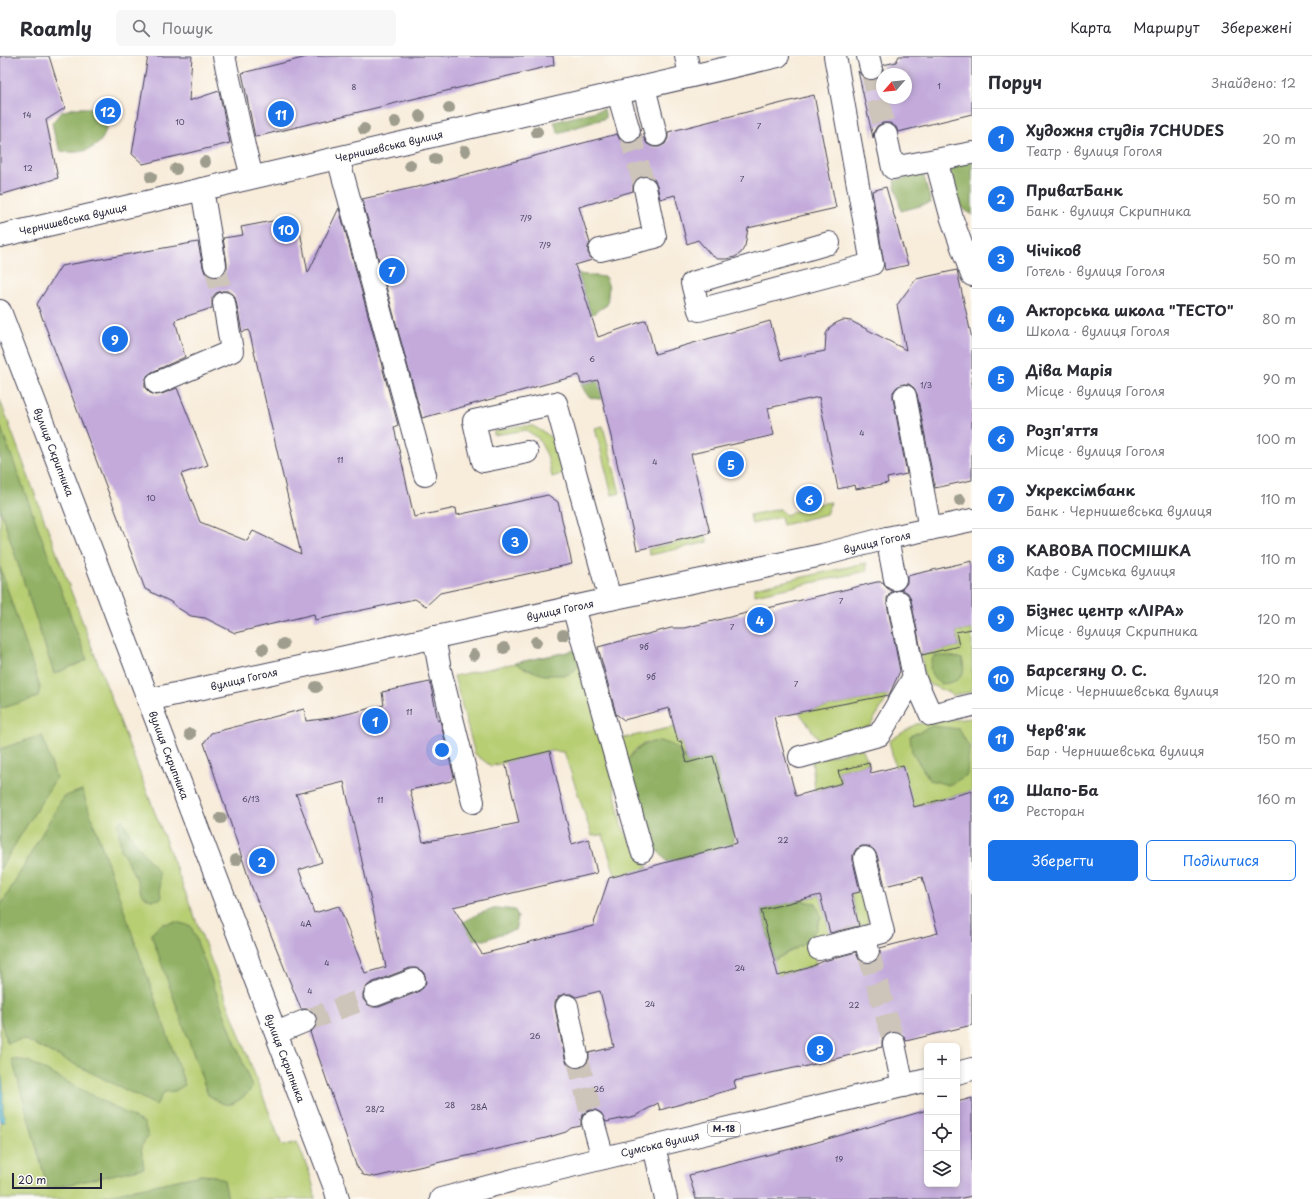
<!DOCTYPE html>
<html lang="uk">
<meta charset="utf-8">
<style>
body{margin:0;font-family:"Playpen Sans",sans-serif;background:#f7f7f7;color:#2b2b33}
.controls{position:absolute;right:12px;bottom:12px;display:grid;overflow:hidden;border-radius:6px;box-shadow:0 2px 6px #0003}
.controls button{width:36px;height:36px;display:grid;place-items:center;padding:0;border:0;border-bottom:1px solid #e1e1e2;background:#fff;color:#2b2b33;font:20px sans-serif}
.compass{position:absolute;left:876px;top:12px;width:36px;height:36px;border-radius:50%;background:#fff;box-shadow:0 2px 6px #0003;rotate:242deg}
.scale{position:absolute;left:12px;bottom:10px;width:90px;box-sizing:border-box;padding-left:4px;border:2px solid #22223b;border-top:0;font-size:11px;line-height:14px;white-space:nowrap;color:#22223b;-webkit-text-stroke:3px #fdfcf7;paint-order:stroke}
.you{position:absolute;left:442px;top:694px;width:14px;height:14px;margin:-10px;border:3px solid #fff;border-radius:50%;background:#1a73e8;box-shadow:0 0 0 6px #1a73e833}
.badge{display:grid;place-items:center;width:26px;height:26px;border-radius:50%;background:#1a73e8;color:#fff;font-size:13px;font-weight:700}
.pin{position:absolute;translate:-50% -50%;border:2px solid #fff;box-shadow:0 1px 4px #0006}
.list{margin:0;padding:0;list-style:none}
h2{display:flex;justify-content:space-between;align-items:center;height:52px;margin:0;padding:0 16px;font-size:17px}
h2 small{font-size:13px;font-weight:400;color:#7c7c81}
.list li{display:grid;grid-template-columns:26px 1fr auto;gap:12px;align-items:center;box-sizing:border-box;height:60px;padding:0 16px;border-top:1px solid #e1e1e2}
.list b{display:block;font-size:15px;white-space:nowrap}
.list p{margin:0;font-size:13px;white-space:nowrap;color:#7c7c81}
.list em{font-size:13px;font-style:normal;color:#7c7c81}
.actions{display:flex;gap:8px;padding:12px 16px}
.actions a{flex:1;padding:9px 0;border:1px solid #1a73e8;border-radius:6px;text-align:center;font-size:14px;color:#1a73e8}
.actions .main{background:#1a73e8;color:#fff}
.icon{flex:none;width:22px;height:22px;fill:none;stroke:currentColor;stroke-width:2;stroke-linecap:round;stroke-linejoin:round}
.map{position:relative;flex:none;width:972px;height:1143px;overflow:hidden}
header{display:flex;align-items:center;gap:24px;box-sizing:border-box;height:56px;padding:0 20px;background:#fff;border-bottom:1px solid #e1e1e2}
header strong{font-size:19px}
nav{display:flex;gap:22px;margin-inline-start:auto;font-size:14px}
.search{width:280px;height:36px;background:#f7f7f7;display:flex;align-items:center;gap:10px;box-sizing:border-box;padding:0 14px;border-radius:6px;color:#7c7c81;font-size:15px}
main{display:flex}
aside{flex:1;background:#fff}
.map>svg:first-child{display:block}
</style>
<header>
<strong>Roamly</strong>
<div class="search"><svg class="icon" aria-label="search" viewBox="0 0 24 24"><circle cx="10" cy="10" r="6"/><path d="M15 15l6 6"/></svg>Пошук</div>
<nav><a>Карта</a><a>Маршрут</a><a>Збережені</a></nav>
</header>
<main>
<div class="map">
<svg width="972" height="1143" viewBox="0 0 972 1143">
<rect width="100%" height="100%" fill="#fdfcf7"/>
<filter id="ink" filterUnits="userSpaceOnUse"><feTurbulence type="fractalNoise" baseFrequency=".025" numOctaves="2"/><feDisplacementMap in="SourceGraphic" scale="8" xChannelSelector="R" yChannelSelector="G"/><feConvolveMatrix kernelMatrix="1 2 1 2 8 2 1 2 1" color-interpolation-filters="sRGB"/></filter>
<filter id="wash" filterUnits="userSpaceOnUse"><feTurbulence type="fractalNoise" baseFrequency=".012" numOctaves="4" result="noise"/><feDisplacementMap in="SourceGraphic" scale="16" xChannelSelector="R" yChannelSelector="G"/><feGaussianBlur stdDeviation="0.9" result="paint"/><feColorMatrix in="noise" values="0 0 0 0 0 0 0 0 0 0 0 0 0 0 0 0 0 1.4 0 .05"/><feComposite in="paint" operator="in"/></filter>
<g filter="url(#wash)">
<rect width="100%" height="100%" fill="#f8ecda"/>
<g fill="#b8ce73" stroke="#6d7857">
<path d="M 0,344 L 94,597 L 282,1090 L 297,1086 C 304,1104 314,1123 315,1143 L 0,1143 Z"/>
<polygon points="517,370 533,370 547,378 560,392 568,416 552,421 547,399 538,382 526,374 494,379 494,375"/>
<polygon points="603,370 620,437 612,439 595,372"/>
<polygon points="831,446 826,458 783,469 781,461 752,468 750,459 780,453 786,459 812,449"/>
<polygon points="706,480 708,486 650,499 648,493"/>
<polygon points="866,507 867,515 755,539 754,532"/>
<polygon points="972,573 972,636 953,639 925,626 921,596 926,589 928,597 959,590 956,576"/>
<polygon points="577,594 613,726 621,769 640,801 648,811 642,813 647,834 617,826 603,779 592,780 564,696 550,695 491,710 475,698 454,620"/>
<polygon points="889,639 870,670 819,684 799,656"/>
<polygon points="972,662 972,735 889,757 903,709 895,711 889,685 916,668"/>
<polygon points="674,671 679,686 681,685 686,703 688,706 647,686 635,694 625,707 619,683"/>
<polygon points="862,692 869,707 838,715 842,727 815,735 812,705"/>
<path d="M 854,804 L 869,858 L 867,868 L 812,882 L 816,908 L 808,912 L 775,920 L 774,904 C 799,891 810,888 821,861 L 816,847 L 797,845 L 820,839 L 828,869 L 857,861 L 843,806 Z"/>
</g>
<g fill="#92b165" stroke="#5a6a50">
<path d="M 74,52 L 93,52 L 103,55 L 107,72 C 105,75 104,80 102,83 C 93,96 75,98 61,95 L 55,82 L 52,67 L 61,56 Z"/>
<polygon points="604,53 606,62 558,77 554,66"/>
<polygon points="970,101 972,101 972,159 961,151 950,128 950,112"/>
<polygon points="923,117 931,147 901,155 894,125"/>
<polygon points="578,218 605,221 609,231 607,249 591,259"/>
<path d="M 620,319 L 604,343 C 589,343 587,341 581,328 Z"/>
<polygon points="0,369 87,604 54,618 0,453"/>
<polygon points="0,511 40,631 38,641 0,653"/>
<polygon points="577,594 581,606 573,616 566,619 544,619 524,612 515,607"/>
<path d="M 934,600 L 950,600 L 962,603 C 968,621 957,627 940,628 C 930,618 927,613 934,600 Z"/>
<polygon points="932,670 959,673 969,691 967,719 949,729 930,724 912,697 910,680"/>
<polygon points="42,679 56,722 0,813 0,693"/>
<path d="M 659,685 C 676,689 677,691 688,706 L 713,700 L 732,771 L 735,799 L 700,797 L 667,806 L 652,787 L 625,707 C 636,694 641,687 659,685 Z"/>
<polygon points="82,734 185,1029 175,1035 164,1036 156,1049 24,983 7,987 0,962 0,851 63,741"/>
<polygon points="122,763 132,782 159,817 161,843 151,844 142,839 136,822 121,794 118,769"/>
<polygon points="752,817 797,845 816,847 821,860 816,874 802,889 774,904"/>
<polygon points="497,852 515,854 518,862 515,874 498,879 485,884 460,882 460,868 478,858"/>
<path d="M 176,866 L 191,870 L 252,1031 C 250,1036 247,1038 243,1041 C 227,1054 224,1048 208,1039 L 151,878 L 162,868 Z"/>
<polygon points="12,1003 28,1005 144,1067 148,1080 141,1091 144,1112 48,1133"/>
<polygon points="201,1119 215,1120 224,1124 228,1143 89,1143"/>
</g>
<path fill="#59bfd7" stroke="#3e7089" d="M 0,1016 C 6,1033 0,1051 5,1065 L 0,1066 Z"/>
<g id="blocks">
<g fill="#c3aadb" fill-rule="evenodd">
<polygon points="0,0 49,0 65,52 46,64 58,122 0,139"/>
<polygon points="148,0 192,0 189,45 219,35 230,87 143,108 132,98"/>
<polygon points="311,0 553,0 554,9 255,81 242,17"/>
<path d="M 899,0 L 972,0 L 972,58 L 898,76 L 896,71 L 890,67 L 883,67 L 877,70 L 874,75 L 873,82 L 858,15 L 862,20 L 867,24 L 874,24 L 880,21 L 883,15 L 883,9 L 896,6 ZM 882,18 L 906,18 L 906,42 L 882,42 Z"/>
<polygon points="814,39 836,152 748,172 745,190 741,197 735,201 726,203 718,203 711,199 698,184 687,188 675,139 660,143 657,129 654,123 649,120 642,120 636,123 633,128 633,135 579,151 590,187 588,191 588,197 592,204 575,209 598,281 646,264 655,298 770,265 781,304 825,295 826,278 830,271 836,267 843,264 851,265 906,294 897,249 916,223 957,214 972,283 972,424 935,432 917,338 914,332 909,328 903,328 897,331 893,336 893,342 907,418 887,422 888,427 856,433 855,429 838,433 819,341 768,352 774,379 691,398 710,477 637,494 598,324 581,328 579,319 422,362 362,143 426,129 617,78 620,84 626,87 632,87 638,84 641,78 642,82 644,82 647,88 653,91 659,91 665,88 668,82 668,76"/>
<polygon points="886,131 908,209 885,214 872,135"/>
<path d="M 339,152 L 398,369 L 394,371 L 414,461 L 456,452 L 457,459 L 548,439 L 558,446 L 572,508 L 440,537 L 426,550 L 415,543 L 315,564 L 314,558 L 235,577 L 205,562 L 191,560 L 178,552 L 171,546 L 145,533 L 37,248 L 61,210 L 198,186 L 203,211 L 205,217 L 210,221 L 217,221 L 223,218 L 227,213 L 227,207 L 223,182 L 243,179 L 241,171 L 294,161 L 297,171 L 299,170 L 308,217 ZM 222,235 L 229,235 L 234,239 L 236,245 L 242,276 L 249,274 L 301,498 L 253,475 L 247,485 L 200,466 L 181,418 L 208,409 L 177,332 L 162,338 L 156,339 L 150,337 L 145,332 L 145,326 L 147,320 L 152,316 L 185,301 L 175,264 L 212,252 L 212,242 L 216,237 Z"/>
<polygon points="972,505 972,573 956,576 959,590 922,599 911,544 908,537 903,534 900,534 903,532 907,527 907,520"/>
<path d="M 877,526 L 883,526 L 886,531 L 891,535 L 894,535 L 890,537 L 887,542 L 887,548 L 900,615 L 889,639 L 774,661 L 796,740 L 842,727 L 838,715 L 869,707 L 871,717 L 903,709 L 914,751 L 972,735 L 972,969 L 906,985 L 904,980 L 898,976 L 891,976 L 886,978 L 882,984 L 882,991 L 799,1012 L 799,1011 L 734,1025 L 736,1032 L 660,1054 L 658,1047 L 635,1060 L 606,1066 L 601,1057 L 596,1054 L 590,1054 L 584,1057 L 581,1063 L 581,1070 L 571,1072 L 566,1076 L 546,1082 L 375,1121 L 363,1119 L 356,1109 L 310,976 L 315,972 L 317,967 L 317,961 L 312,955 L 307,953 L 301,953 L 252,832 L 204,687 L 211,677 L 304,653 L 306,665 L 330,662 L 384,649 L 382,636 L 430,626 L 438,665 L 440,664 L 454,721 L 451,725 L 410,734 L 423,786 L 519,767 L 505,706 L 550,695 L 572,788 L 589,783 L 597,817 L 453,851 L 482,898 L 593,870 L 609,822 L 737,787 L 713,700 L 687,707 L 681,685 L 678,686 L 669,652 L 624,664 L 616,658 L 598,591 L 671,572 L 684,572 ZM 344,726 L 386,911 L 365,917 L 339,850 L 314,857 L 299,814 L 322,806 L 296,738 ZM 862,790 L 868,790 L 874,794 L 877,799 L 885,830 L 922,821 L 938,877 L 880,892 L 880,899 L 876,904 L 871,907 L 865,907 L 859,904 L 856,896 L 824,905 L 808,912 L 778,920 L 761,854 L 820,839 L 830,877 L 859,870 L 851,838 L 860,836 L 853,805 L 853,799 L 856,793 ZM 410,912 L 416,912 L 422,915 L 425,919 L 426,926 L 423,932 L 418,936 L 379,951 L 373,951 L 367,948 L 363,943 L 363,937 L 366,931 L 371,927 ZM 600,935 L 614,991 L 589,997 L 589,1004 L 585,1010 L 579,1012 L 573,1012 L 567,1008 L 565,1002 L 555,952 L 555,946 L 559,940 L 564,938 L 571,938 L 576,941 Z"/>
<polygon points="972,1042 972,1140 957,1143 696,1143 689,1119 814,1087 927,1054 927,1128 957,1128 957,1046"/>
</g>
</g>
</g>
<g filter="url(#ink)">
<use href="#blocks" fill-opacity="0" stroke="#424053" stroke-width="1"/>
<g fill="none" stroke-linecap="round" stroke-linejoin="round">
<g stroke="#cdc4ba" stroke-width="22" stroke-dasharray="22 11" stroke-linecap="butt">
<polyline points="871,12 886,79"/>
<polyline points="629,75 645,132"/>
<polyline points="215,209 224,247"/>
<polyline points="868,895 894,988"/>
<polyline points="305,965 375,939"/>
<polyline points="577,1000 593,1066"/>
</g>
<defs>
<g id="minor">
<polyline points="224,0 244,90 252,121"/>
<polyline points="686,0 690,20"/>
<polyline points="868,0 871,12"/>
<polyline points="644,31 656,79"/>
<polyline points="618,37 629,75"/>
<polyline points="886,79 893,112 972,97"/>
<polyline points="338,102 425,419"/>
<polyline points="936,104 952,163 972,219"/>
<polyline points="202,133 215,209"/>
<polyline points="0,180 778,0"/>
<polyline points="829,187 692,227 699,254 872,208 835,0"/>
<polyline points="600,194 655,181 645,132"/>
<polyline points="0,255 335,1132 338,1143"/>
<polyline points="157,327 232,295 224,247"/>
<polyline points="905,340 930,473"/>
<polyline points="527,396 483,405 474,365 556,347 610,543"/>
<polyline points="887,482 895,523"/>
<polyline points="573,551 642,795"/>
<polyline points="434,581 440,614 473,746"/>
<polyline points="914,621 931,659 972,649"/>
<polyline points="148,644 610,543 822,499 887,482 972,464"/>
<polyline points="800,701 879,679 914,621 899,546"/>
<polyline points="865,881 883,876 865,802"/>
<polyline points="819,893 865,881 868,895"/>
<polyline points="375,939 414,924"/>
<polyline points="567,950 577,1000"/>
<polyline points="276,977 305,965"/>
<polyline points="894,988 903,1030"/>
<polyline points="593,1066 603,1102"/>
<polyline points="654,1090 666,1143"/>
</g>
<g id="major">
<polyline points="957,1017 972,1013"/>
<polyline points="441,1143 521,1122 927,1024"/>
</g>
</defs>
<use href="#minor" stroke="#424053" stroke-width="24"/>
<use href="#major" stroke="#424053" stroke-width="24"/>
<use href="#minor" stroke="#fff" stroke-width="22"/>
<use href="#major" stroke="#fff" stroke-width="22"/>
</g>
<g fill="#9f9e8e">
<circle cx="449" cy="52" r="6"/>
<circle cx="420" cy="60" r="6"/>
<circle cx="395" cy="66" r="6"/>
<circle cx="364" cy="73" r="6"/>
<circle cx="537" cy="76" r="6"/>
<circle cx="465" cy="95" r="6"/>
<circle cx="435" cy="103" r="6"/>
<circle cx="205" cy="106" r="6"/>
<circle cx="410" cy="109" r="6"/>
<circle cx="176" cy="113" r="6"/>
<circle cx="151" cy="121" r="6"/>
<circle cx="960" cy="444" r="6"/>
<circle cx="563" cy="579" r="6"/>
<circle cx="536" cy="586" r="6"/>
<circle cx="283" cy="588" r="6"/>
<circle cx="504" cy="592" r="6"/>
<circle cx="263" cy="593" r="6"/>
<circle cx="474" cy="599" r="6"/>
<circle cx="316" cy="631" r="6"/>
<circle cx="190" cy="678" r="6"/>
<circle cx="221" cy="762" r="6"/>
<circle cx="236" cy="804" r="6"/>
</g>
</g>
<g text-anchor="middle" stroke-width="3" stroke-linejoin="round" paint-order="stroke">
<g font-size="8" fill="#4a4463">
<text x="939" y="33">1</text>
<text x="354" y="34">8</text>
<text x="27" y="62">14</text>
<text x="180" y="69">10</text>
<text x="759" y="73">7</text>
<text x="28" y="115">12</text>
<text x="742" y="126">7</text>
<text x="526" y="165">7/9</text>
<text x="545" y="192">7/9</text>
<text x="592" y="306">6</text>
<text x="926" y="332">1/3</text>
<text x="862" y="380">4</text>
<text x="340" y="407">11</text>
<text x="655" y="409">4</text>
<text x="151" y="445">10</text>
<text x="841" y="548">7</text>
<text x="732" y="574">7</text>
<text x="644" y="594">9б</text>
<text x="651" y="624">9б</text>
<text x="796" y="631">7</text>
<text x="409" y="659">11</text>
<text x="251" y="746">6/13</text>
<text x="380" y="747">11</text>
<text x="783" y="787">22</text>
<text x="306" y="871">4А</text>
<text x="327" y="910">4</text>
<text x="740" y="915">24</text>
<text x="310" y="938">4</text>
<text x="650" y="951">24</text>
<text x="854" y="952">22</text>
<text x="535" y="983">26</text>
<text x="599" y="1036">26</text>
<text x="450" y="1052">28</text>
<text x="479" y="1054">28А</text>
<text x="375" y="1056">28/2</text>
<text x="839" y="1106">19</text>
</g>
<rect fill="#fdfcf7" stroke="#646373" stroke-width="1" x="708" y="1066" width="32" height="14" rx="3"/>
<g font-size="9" font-weight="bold" fill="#22223b">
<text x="724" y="1076">М-18</text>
</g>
<g font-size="10" fill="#22223b" stroke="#fdfcf7">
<text transform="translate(389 90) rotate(-13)" y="4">Чернишевська вулиця</text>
<text transform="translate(73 163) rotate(-13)" y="4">Чернишевська вулиця</text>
<text transform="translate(54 396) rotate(69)" y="4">вулиця Скрипника</text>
<text transform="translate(877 486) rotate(-13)" y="4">вулиця Гоголя</text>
<text transform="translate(560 554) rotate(-12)" y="4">вулиця Гоголя</text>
<text transform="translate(244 623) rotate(-13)" y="4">вулиця Гоголя</text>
<text transform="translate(169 699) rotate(69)" y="4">вулиця Скрипника</text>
<text transform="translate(285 1002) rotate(69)" y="4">вулиця Скрипника</text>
<text transform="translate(660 1088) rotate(-13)" y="4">Сумська вулиця</text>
</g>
</g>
</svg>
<div class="controls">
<button>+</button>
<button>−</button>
<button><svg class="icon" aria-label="locate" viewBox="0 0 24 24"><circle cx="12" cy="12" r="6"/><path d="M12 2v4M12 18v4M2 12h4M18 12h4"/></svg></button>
<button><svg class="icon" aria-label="layers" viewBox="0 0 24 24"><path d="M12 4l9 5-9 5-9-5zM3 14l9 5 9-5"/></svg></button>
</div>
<svg class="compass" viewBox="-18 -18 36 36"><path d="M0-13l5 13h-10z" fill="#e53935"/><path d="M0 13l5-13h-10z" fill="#7c7c81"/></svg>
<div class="scale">20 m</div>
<div class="you"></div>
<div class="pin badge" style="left:375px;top:665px">1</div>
<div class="pin badge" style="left:262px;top:805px">2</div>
<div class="pin badge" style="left:515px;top:485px">3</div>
<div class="pin badge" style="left:760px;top:564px">4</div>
<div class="pin badge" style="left:731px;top:408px">5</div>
<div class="pin badge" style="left:809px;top:443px">6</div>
<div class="pin badge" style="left:392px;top:215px">7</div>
<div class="pin badge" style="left:820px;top:993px">8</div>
<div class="pin badge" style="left:115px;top:283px">9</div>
<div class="pin badge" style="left:286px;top:173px">10</div>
<div class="pin badge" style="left:281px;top:58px">11</div>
<div class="pin badge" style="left:108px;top:55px">12</div>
</div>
<aside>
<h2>Поруч<small>Знайдено: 12</small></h2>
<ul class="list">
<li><span class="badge">1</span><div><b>Художня студія 7CHUDES</b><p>Театр · вулиця Гоголя</p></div><em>20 m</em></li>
<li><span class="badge">2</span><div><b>ПриватБанк</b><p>Банк · вулиця Скрипника</p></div><em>50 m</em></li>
<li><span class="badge">3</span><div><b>Чічіков</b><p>Готель · вулиця Гоголя</p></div><em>50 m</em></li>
<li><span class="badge">4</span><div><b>Акторська школа &quot;ТЕСТО&quot;</b><p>Школа · вулиця Гоголя</p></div><em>80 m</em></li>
<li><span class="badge">5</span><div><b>Діва Марія</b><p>Місце · вулиця Гоголя</p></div><em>90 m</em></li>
<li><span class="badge">6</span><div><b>Розп'яття</b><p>Місце · вулиця Гоголя</p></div><em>100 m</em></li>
<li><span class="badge">7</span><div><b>Укрексімбанк</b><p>Банк · Чернишевська вулиця</p></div><em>110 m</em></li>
<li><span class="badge">8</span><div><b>КАВОВА ПОСМІШКА</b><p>Кафе · Сумська вулиця</p></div><em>110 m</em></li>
<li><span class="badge">9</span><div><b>Бізнес центр «ЛІРА»</b><p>Місце · вулиця Скрипника</p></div><em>120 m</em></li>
<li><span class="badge">10</span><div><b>Барсегяну О. С.</b><p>Місце · Чернишевська вулиця</p></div><em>120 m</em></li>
<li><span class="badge">11</span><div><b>Черв'як</b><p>Бар · Чернишевська вулиця</p></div><em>150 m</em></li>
<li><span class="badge">12</span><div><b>Шапо-Ба</b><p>Ресторан</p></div><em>160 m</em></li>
</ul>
<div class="actions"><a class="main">Зберегти</a><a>Поділитися</a></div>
</aside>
</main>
